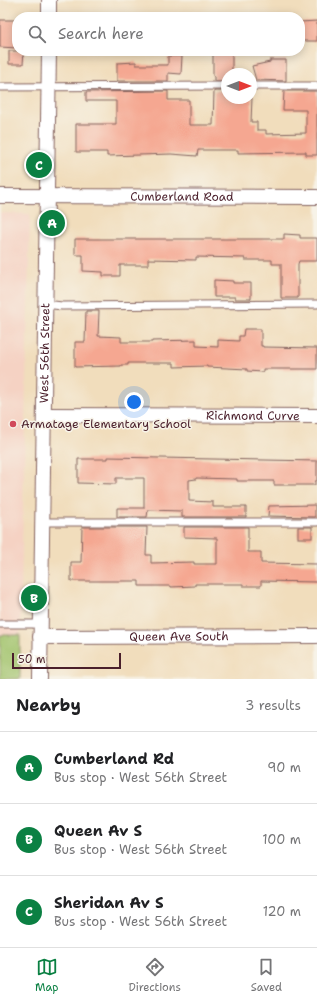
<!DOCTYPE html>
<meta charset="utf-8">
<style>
body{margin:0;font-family:"Shantell Sans",sans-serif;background:#f2f2f2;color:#202124}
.compass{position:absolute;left:221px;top:68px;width:36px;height:36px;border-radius:50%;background:#fff;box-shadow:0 2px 10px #0003;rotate:90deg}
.scale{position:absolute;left:12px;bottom:10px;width:109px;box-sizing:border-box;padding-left:4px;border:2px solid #4a1f2b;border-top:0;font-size:11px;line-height:14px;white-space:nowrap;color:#4a1f2b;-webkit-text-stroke:3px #f7f3e8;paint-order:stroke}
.you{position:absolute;left:134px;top:402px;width:14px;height:14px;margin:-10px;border:3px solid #fff;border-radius:50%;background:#1a73e8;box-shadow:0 0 0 6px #1a73e833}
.badge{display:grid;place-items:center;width:26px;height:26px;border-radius:50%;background:#0b8043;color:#fff;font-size:13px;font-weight:700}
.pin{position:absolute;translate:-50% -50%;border:2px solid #fff;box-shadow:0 1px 4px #0006}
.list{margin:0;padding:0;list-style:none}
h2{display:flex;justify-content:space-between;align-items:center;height:52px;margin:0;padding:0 16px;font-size:17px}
h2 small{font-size:13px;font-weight:400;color:#757577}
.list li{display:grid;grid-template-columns:26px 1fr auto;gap:12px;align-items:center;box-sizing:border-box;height:72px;padding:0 16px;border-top:1px solid #e0e0e0}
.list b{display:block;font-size:15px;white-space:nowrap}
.list p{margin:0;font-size:13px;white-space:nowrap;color:#757577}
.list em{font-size:13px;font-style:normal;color:#757577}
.icon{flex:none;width:22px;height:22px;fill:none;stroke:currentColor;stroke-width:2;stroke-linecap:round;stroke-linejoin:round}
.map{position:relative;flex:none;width:317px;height:679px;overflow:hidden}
.search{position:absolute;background:#fff;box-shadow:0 2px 10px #0003;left:12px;right:12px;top:12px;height:44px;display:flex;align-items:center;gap:10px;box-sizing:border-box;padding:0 14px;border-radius:16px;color:#757577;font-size:15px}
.sheet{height:268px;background:#fff}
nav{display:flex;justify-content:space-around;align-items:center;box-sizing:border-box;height:56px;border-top:1px solid #e0e0e0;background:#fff;font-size:11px;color:#757577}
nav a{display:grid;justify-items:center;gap:2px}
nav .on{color:#0b8043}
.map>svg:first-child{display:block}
</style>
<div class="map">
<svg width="317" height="679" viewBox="0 0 317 679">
<rect width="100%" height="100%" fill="#f7f3e8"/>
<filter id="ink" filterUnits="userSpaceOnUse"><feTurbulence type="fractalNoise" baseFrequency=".025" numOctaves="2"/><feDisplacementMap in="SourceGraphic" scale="8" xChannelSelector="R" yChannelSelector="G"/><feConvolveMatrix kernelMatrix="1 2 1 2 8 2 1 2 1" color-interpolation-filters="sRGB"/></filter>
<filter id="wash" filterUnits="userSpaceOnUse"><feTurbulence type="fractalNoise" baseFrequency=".012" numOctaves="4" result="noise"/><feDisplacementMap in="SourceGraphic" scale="16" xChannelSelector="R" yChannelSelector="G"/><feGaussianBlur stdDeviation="0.9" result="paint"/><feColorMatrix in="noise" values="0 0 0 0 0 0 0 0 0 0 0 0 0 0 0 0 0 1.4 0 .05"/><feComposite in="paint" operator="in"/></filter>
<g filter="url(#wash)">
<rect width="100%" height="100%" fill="#f1ddbc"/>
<polygon fill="#f5d2c3" points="0,213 30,214 20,635 0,635"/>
<rect fill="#a1c36c" stroke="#76714c" x="0" y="635" width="20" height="44"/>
<g id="blocks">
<g fill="#f5a791">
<polygon points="0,20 17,20 17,48 0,47"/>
<polygon points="317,21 317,41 300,41 300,22"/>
<polygon points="9,51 24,51 23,64 9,64"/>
<polygon points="213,51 232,51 232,74 227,74 227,81 214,81 214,76 213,76"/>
<polygon points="168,56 182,56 181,74 168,73 168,81 117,81 117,63 136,62 136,65 168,65"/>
<polygon points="270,60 286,60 286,81 256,80 252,66 270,62"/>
<polygon points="168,91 168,100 189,100 189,125 213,125 214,91 227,91 227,98 252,98 251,122 257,122 257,130 266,130 266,134 306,133 306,110 283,110 284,91 317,91 317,155 306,155 306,152 238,153 238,150 198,150 197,156 171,154 107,156 107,152 76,152 76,124 116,124 116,101 86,101 86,92"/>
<polygon points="284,234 300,235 300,238 317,238 317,261 299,261 298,264 298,298 281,298 281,264 272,264 272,260 245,260 245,258 196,257 196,260 148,259 148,265 120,265 120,276 103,276 103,272 83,271 83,255 75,255 75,239 284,239"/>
<polygon points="214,280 233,281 233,283 251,283 251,299 235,299 235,297 214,297"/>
<polygon points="86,311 99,311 98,336 121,337 121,342 152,342 152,341 196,340 196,346 218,347 218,340 239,341 239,336 243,336 244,329 261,329 261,346 263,346 263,347 317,348 317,369 263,369 263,372 247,371 247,369 207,367 207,366 174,367 174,363 128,363 128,365 121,365 121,366 75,367 75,342 85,342"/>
<polygon points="108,457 317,461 317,481 315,481 315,485 274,485 274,481 237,481 237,479 196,478 196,479 189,480 189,501 213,502 213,507 246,507 246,517 182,517 182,511 148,510 147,517 117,517 117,508 144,508 144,478 116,478 116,484 78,483 78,459 108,459"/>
<polygon points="315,505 315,517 268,516 269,506"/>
<polygon points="82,527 147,527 146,555 151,555 151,563 194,562 194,564 217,564 217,538 184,537 184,527 248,527 248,552 261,552 261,563 317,564 317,582 261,581 261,586 243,586 243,584 195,584 195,586 171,587 171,586 139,586 139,581 71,581 71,562 81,562"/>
<rect x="298" y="527" width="14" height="11"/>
</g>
</g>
</g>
<g filter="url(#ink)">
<use href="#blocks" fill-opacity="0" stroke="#84625e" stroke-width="1"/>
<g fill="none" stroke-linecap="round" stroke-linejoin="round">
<defs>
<g id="lane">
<polyline points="251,86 317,86"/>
<polyline points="0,87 227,86"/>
<polyline points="45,304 62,306 317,304"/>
<polyline points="43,522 317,522"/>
<polyline points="0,624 42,624"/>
</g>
<g id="street">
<polyline points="49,17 49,0"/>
<path id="s1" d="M 0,196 L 317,197"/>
<path id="s2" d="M 44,415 L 317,416"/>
<path id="s3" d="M 40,637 L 317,636"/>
<path id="s4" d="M 40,679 L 49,51"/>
</g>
</defs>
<use href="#lane" stroke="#84625e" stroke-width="9"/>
<use href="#street" stroke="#84625e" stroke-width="16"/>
<use href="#lane" stroke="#fff" stroke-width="7"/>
<use href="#street" stroke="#fff" stroke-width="14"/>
</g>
</g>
<circle fill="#d1495b" stroke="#f7f3e8" stroke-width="1.5" cx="13" cy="424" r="4"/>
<g text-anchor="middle" stroke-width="3" stroke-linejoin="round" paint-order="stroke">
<g font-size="12" fill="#4a1f2b" stroke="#f7f3e8">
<text dy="4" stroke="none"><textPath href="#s1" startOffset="182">Cumberland Road</textPath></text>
<text dy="4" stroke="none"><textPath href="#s4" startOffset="326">West 56th Street</textPath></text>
<text dy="4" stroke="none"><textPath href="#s2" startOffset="209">Richmond Curve</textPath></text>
<text dy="4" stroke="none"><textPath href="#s3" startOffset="139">Queen Ave South</textPath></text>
</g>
<g font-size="12" fill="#4a1f2b" stroke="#f7f3e8" text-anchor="start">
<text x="21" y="428">Armatage Elementary School</text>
</g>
</g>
</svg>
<svg class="compass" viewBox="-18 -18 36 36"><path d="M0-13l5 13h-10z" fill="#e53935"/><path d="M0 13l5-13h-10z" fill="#757577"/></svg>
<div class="scale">50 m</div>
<div class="you"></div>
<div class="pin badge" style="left:52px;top:223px">A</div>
<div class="pin badge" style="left:34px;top:598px">B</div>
<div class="pin badge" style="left:39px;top:165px">C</div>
<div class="search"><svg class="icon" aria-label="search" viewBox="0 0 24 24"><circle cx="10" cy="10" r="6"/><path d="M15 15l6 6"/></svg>Search here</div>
</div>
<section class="sheet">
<h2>Nearby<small>3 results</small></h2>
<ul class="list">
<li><span class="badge">A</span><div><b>Cumberland Rd</b><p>Bus stop · West 56th Street</p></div><em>90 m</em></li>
<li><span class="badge">B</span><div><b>Queen Av S</b><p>Bus stop · West 56th Street</p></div><em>100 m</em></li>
<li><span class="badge">C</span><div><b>Sheridan Av S</b><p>Bus stop · West 56th Street</p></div><em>120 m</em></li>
</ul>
</section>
<nav>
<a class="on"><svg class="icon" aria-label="map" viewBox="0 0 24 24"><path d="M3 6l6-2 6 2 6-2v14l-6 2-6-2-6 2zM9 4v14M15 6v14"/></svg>Map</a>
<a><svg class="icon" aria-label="directions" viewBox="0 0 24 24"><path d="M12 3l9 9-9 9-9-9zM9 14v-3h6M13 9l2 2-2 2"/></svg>Directions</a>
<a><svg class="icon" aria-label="saved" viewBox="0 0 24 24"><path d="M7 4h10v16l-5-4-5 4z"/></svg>Saved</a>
</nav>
